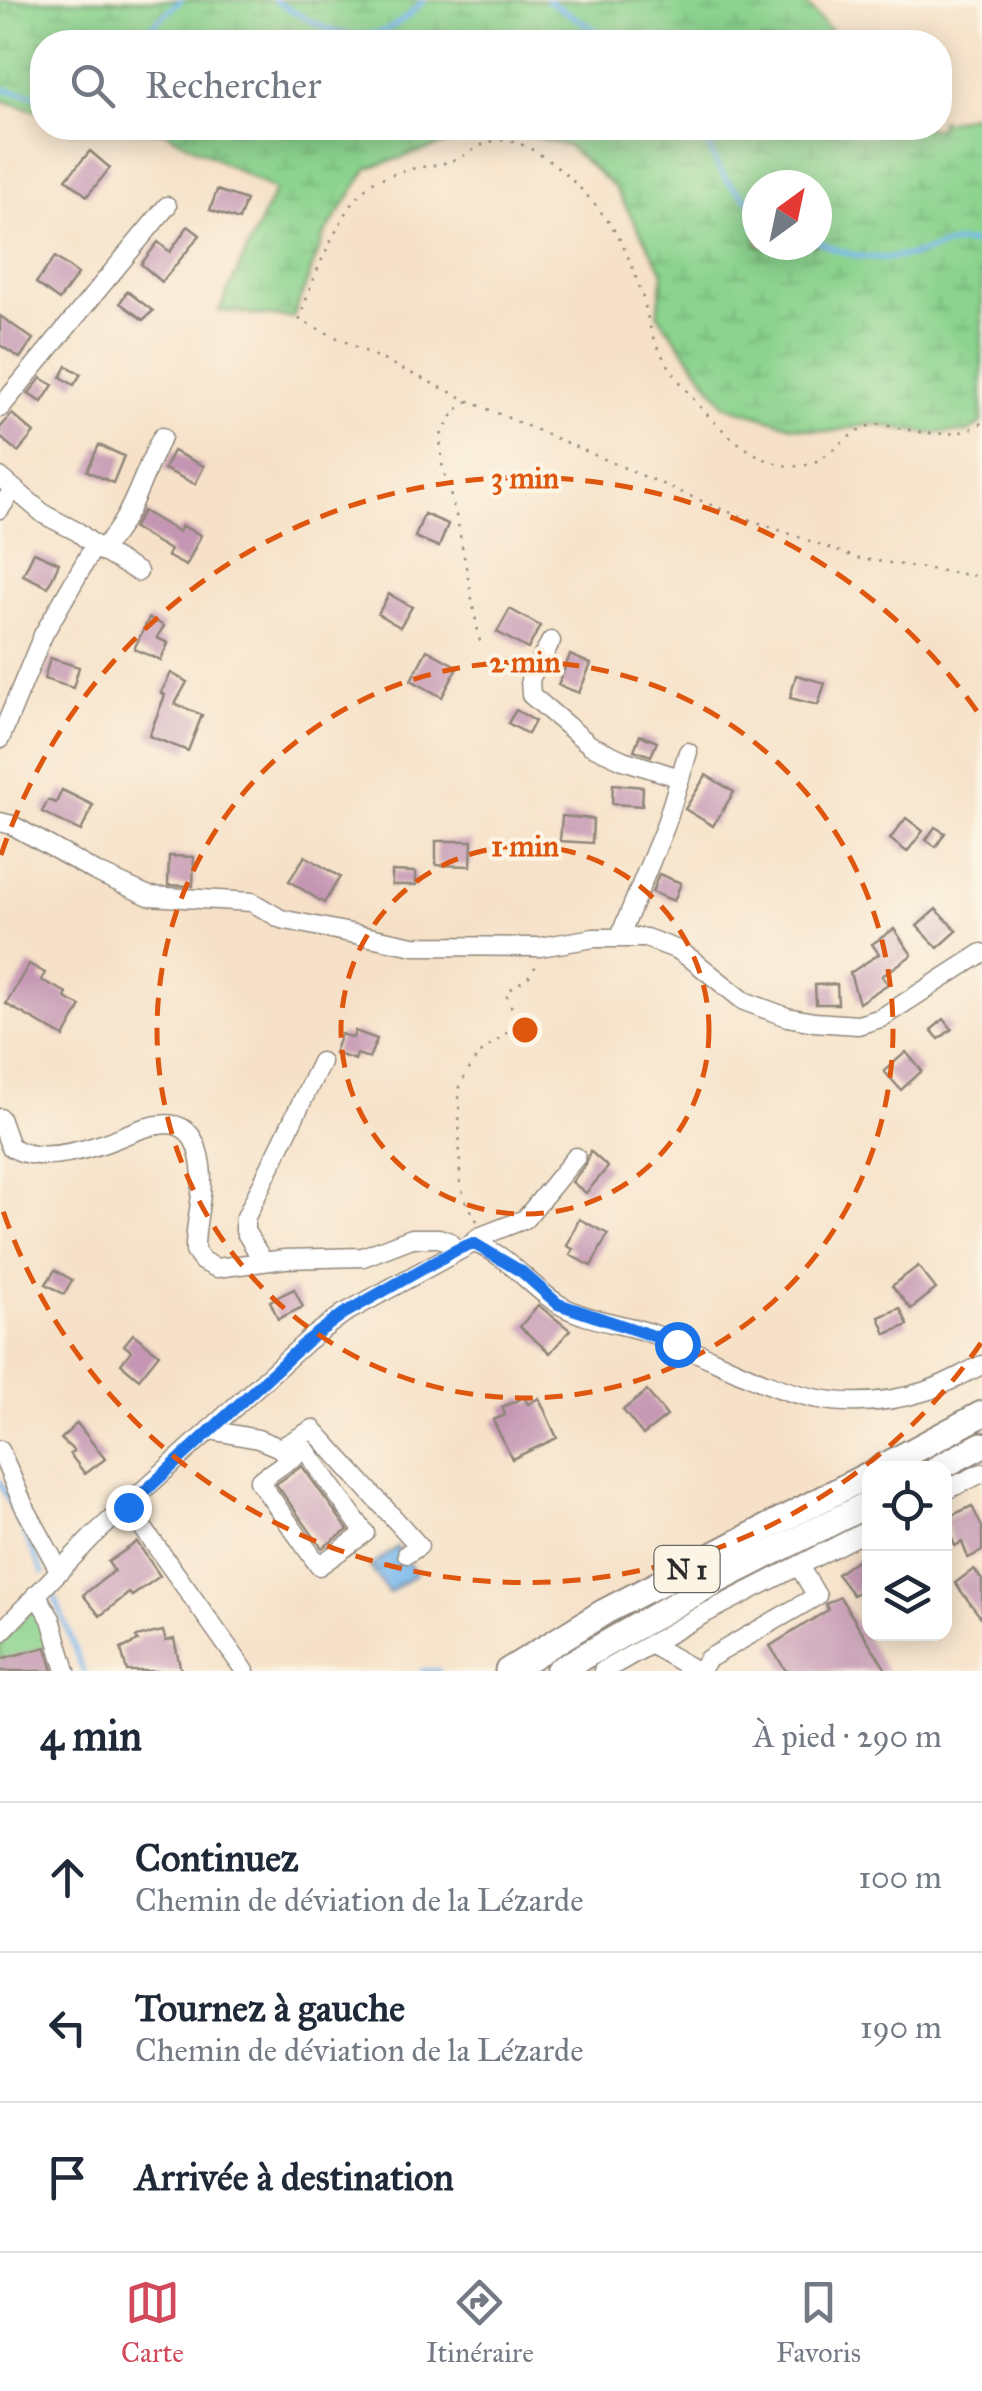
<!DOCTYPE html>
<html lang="fr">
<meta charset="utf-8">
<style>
body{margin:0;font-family:"IM FELL Great Primer",serif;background:#f6f6f7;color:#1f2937}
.controls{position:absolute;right:30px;bottom:30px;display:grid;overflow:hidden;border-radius:20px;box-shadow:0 5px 25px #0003}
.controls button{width:90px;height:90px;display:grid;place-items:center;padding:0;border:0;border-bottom:2px solid #e0e1e3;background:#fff;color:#1f2937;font:50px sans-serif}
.compass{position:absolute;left:742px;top:170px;width:90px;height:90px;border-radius:50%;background:#fff;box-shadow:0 5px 25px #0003;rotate:33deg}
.stop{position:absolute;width:30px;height:30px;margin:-22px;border:8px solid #1a73e8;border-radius:50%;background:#fff}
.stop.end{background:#1a73e8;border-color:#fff;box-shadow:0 2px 10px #0008}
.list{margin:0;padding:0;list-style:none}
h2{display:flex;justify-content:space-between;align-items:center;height:130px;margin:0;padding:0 40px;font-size:42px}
h2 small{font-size:32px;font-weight:400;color:#747a83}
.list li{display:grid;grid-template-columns:65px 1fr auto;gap:30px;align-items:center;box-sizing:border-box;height:150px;padding:0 40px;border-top:2px solid #e0e1e3}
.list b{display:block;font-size:38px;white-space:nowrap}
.list p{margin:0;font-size:32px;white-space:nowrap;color:#747a83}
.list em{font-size:32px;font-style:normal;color:#747a83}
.icon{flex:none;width:55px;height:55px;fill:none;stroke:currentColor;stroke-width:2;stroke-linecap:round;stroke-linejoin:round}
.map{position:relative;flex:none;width:982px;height:1671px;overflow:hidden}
.search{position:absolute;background:#fff;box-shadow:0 5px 25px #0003;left:30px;right:30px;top:30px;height:110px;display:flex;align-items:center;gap:25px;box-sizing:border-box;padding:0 35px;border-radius:40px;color:#747a83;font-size:38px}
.sheet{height:580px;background:#fff}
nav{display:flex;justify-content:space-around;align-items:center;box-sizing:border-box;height:140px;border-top:2px solid #e0e1e3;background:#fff;font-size:28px;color:#747a83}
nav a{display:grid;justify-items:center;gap:5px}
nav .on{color:#d1495b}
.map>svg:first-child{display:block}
</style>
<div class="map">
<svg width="982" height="1671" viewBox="0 0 982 1671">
<defs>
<pattern id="wetland-marsh" width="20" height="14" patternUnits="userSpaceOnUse" patternTransform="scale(2.5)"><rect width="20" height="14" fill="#8bd38e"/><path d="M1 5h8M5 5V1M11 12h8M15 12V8" fill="none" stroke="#78b57b"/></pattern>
<pattern id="water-ripples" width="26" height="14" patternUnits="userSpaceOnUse" patternTransform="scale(2.5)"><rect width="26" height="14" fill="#79b8ed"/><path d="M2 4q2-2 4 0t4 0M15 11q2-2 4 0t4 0" fill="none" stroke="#6396c0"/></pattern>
</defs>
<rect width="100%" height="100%" fill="#fcf5e5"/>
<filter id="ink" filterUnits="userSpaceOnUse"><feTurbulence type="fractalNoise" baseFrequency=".01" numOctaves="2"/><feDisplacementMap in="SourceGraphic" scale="20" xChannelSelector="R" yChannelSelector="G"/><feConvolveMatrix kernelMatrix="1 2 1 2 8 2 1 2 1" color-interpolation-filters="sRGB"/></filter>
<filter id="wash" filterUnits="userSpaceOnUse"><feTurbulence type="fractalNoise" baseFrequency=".0048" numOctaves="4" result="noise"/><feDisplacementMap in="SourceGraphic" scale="40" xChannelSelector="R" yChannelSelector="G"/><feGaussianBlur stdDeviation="2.25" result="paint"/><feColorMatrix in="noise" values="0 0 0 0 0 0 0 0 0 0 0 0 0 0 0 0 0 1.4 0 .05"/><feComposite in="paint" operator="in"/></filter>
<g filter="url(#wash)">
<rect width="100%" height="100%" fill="#f6e1c8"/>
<g fill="url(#wetland-marsh)" stroke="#5b7f5c" stroke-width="2.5" fill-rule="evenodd">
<polygon points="0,0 802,0 841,42 42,42 42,112 0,100"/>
<path d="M 982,112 L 982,423 L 968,432 L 926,433 L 874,424 L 828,432 L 793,426 L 726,406 L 658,315 L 663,272 L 615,188 L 568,146 L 500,128 L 940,128 L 940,120 L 945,122 ZM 817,185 L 817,245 L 757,245 L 757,185 Z"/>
<polygon points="66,128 476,128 455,141 368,168 325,234 293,318 219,311 275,190 163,131 71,131"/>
</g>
<polygon fill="#8bd38e" stroke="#5b7f5c" stroke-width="2.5" points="36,1611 42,1613 62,1671 0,1671 0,1643 29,1613"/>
<polygon fill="url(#water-ripples)" stroke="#52728c" stroke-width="2.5" points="397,1547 416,1574 389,1593 370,1567"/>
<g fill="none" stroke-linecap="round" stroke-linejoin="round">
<g stroke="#79b8ed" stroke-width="5">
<path d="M 274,0 C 332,34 371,59 424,0"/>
<polyline points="547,0 615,42"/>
<polyline points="134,42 181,0"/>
<polyline points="0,89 42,96"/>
<path d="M 703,128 C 718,171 719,177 757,207"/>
<path d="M 817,241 C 848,257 877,262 912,255 C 942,249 949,238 982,244"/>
<polyline points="0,1482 43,1573"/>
<polyline points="52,1589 83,1671"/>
<polyline points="422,1671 439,1671"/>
</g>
</g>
<g id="blocks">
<g fill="#c496b3">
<polygon points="90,151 110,168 87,196 66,179"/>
<polygon points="217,190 246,200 239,220 210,210"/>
<polygon points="188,226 200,235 162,282 141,264 158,242 170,252"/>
<polygon points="55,257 78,274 59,300 36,283"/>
<polygon points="127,291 153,311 143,320 120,303"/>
<polygon points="0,316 33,339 20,358 0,345"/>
<polygon points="67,366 81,374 74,385 61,377"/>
<polygon points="41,378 53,385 42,402 28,394"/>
<polygon points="12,414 34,433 18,452 0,437 0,428"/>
<polygon points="99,445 124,456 113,483 87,471"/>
<polygon points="173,451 204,466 195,484 164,469"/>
<polygon points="143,511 179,532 182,526 201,535 186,566 167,556 170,550 133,528"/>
<polygon points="424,514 448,524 439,547 415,537"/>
<polygon points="34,552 59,563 48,587 23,575"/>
<polygon points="389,594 412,607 400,627 378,614"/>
<polygon points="510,609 540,626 528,649 497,632"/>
<polygon points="149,618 164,626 157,638 168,643 161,660 134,649"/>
<polygon points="427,650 458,667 442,697 411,680"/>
<polygon points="570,655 591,664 579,693 558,685"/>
<polygon points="50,658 79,667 73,688 44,679"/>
<polygon points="171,673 187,682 175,704 202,715 188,751 149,736 165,695 161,693"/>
<polygon points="796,675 825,683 818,705 790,698"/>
<polygon points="516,710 535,721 528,734 508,723"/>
<polygon points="640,735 657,742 651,756 634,750"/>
<polygon points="706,775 734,792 713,826 685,809"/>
<polygon points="613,784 643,787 642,806 612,804"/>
<polygon points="62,790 93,805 81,831 42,812 48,800 56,803"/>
<polygon points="562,816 593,819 592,843 560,841"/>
<polygon points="906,818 923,831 907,852 890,839"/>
<polygon points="935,827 945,833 936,847 926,840"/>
<polygon points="436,841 472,841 471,866 436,865"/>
<polygon points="169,856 194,857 193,886 168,885"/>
<polygon points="305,856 340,877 324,903 289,881"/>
<polygon points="392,871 416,872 416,885 392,885"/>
<polygon points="659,874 681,883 674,901 652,892"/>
<polygon points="936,909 957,931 938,948 917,926"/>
<polygon points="894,929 912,955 882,976 888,984 859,1003 850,973 879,954 872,944"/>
<polygon points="29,964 45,973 41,980 67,993 65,998 81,1006 64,1037 6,1004"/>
<polygon points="837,984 838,1004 816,1004 815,985"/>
<polygon points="944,1019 952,1029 939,1039 931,1030"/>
<polygon points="355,1031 377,1039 369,1058 357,1054 355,1060 334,1053 341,1034 353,1038"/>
<polygon points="906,1052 922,1071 901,1090 884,1071"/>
<polygon points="590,1151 608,1167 586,1193 572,1182 586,1164"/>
<polygon points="579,1219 608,1234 591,1266 570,1255 573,1249 567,1246"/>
<polygon points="918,1266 936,1289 911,1309 892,1286"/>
<polygon points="55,1270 72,1280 64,1294 46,1284"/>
<polygon points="294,1289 303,1307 278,1319 270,1301"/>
<polygon points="538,1305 570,1330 550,1353 520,1327"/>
<polygon points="900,1308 908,1325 886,1334 879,1317"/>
<polygon points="133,1334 159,1354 139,1379 121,1364 131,1351 124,1345"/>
<polygon points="647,1391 667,1416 643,1435 623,1410"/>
<polygon points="524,1397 528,1404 539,1398 557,1438 512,1459 493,1420 505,1415 502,1407"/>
<polygon points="77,1423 105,1459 85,1474 70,1454 74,1451 61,1439"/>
<polygon points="302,1466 348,1530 322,1548 276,1484"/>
<polygon points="972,1506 982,1527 982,1551 968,1558 962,1542 955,1546 944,1519"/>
<polygon points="137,1542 160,1576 132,1596 129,1593 100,1616 83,1595 114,1571 108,1562"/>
<polygon points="859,1558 870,1572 870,1584 853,1595 837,1574"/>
<polygon points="974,1569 982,1580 982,1619 955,1583"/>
<polygon points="840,1597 887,1671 786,1671 770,1646 828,1610 826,1604"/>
<polygon points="163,1631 166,1641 174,1639 181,1671 127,1671 121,1649 138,1641 136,1637"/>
<polygon points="46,1647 53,1671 0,1671 0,1659"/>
</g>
</g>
</g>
<g filter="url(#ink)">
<use href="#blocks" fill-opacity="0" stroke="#90867a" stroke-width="2.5"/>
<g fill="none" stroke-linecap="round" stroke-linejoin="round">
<defs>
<g id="minor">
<polyline points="0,408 167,206"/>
<polyline points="0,477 45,515 78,532 100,550 138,572"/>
<polyline points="0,509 12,491"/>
<path d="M 100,550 C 132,522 142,473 162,437"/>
<polyline points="551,641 530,679 531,695 590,745 623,760 680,778"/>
<polyline points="0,739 43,635 95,545"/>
<polyline points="0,822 12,825 96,872 149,896 252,902 281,919 414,946 540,947 594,938 646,938 678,950 694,961 744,1001 787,1017 814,1022 858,1025 881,1018 982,953"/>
<polyline points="620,936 665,827 688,752"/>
<path d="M 0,1118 L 10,1146 C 33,1163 74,1153 99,1145 C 139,1132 192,1096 201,1166 C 205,1195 194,1223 195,1251 L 202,1261 L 217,1268 L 285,1259 L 363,1257 L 412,1238 L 439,1238 L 450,1242 L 456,1250"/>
<polyline points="473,1243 479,1237 525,1219 576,1157"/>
<polyline points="263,1261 245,1231 245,1219 321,1062"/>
<polyline points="210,1430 258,1439 280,1448 313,1429 419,1546 407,1554"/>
<polyline points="280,1448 289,1460 259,1481 319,1566 365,1533 305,1449 289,1460"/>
<polyline points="0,1450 24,1506 59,1570"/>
<polyline points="944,1491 982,1473"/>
<polyline points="128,1507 245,1671"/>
<polyline points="36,1594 51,1619 66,1671"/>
<path d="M 0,1633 L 92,1537 L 307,1341 L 343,1314 L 473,1243 C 509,1254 529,1287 560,1305 C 589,1322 625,1323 656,1335 C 753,1373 815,1426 926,1391 C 945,1385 964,1373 982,1365"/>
<polyline points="650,1644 697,1671"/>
<polyline points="603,1671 702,1615 870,1529"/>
<polyline points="700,1671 708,1659 817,1596 799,1566"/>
</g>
<g id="highway">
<polyline points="881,1468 982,1414"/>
<polyline points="938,1468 982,1445"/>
<polyline points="508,1671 604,1612 870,1474"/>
<polyline points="558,1671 718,1580 870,1503"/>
</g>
</defs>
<use href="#minor" stroke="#90867a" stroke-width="21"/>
<use href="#highway" stroke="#90867a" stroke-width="29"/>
<g stroke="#90867a" stroke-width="2.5" stroke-dasharray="2.5 8" stroke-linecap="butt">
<polyline points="468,401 455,411 440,437 442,464 457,519 481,647"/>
<path d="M 982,423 C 957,440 923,433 894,427 C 887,426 878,423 872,425 C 845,432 827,464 800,466 C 746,471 683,392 659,350 C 649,333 647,310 641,292 C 635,275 629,257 621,242 C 604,208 549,150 511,141 C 484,135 470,157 448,162 C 436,166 423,166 411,169 C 400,172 385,176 375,181 C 346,196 307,288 300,320 L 469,401 L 718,508 L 857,558 L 982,577"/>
<path d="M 477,1221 L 465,1200 L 460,1182 L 459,1086 L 478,1055 L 513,1028 L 516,1018 L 506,994 C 516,982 533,980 536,963"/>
</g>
<use href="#minor" stroke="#fff" stroke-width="18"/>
<use href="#highway" stroke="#fff" stroke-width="25"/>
</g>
</g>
<g fill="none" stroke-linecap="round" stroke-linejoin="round" filter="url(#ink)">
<polyline stroke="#1a73e8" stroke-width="12" points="128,1507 307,1341 343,1314 456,1250 473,1243 522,1272 558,1304 677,1344"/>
</g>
<g fill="none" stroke="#df570e" stroke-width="5" stroke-dasharray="18 12">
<circle cx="525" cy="1030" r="184"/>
<circle cx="525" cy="1030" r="368"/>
<path d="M981 1343A553 553 0 0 1 1 1205M1 855A553 553 0 0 1 981 717"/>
</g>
<g text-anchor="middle" stroke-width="8" stroke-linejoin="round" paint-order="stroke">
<rect fill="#fcf5e5" stroke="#6a6863" stroke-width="2.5" x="654.5" y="1546" width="65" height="46" rx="8"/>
<g font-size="28" font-weight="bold" fill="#2b2b2b">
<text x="687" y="1579">N 1</text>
</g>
</g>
<circle cx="525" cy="1030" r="15" fill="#df570e" stroke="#fcf5e5" stroke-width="5"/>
<g font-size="30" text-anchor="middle" font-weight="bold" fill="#df570e" stroke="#fcf5e5" stroke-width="8" stroke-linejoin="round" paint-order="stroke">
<text x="525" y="488">3 min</text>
<text x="525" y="672">2 min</text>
<text x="525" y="856">1 min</text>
</g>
</svg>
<div class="controls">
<button><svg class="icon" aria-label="locate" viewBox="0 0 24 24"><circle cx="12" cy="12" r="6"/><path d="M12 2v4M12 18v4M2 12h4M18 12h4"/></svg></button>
<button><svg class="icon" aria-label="layers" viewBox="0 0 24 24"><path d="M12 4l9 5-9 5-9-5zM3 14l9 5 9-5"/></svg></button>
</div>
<svg class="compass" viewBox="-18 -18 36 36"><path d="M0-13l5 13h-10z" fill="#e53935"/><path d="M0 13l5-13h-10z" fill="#747a83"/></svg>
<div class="stop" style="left:677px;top:1344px"></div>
<div class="stop end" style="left:128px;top:1507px"></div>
<div class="search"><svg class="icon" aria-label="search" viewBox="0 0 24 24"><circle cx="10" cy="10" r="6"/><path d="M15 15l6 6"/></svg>Rechercher</div>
</div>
<section class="sheet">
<h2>4 min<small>À pied · 290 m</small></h2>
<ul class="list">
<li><svg class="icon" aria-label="ahead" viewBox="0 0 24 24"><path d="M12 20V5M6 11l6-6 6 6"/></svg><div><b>Continuez</b><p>Chemin de déviation de la Lézarde</p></div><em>100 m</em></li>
<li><svg class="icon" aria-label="left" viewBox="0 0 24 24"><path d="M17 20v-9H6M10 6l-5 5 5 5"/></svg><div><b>Tournez à gauche</b><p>Chemin de déviation de la Lézarde</p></div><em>190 m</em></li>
<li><svg class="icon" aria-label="arrive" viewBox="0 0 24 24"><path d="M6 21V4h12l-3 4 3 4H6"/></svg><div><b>Arrivée à destination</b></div></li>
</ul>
</section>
<nav>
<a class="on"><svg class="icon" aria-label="map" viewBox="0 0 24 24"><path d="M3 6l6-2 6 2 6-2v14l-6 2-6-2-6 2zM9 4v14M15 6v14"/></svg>Carte</a>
<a><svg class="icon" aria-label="directions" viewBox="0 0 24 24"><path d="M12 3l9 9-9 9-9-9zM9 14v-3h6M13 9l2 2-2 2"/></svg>Itinéraire</a>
<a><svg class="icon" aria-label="saved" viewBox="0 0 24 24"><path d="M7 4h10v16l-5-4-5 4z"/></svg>Favoris</a>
</nav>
